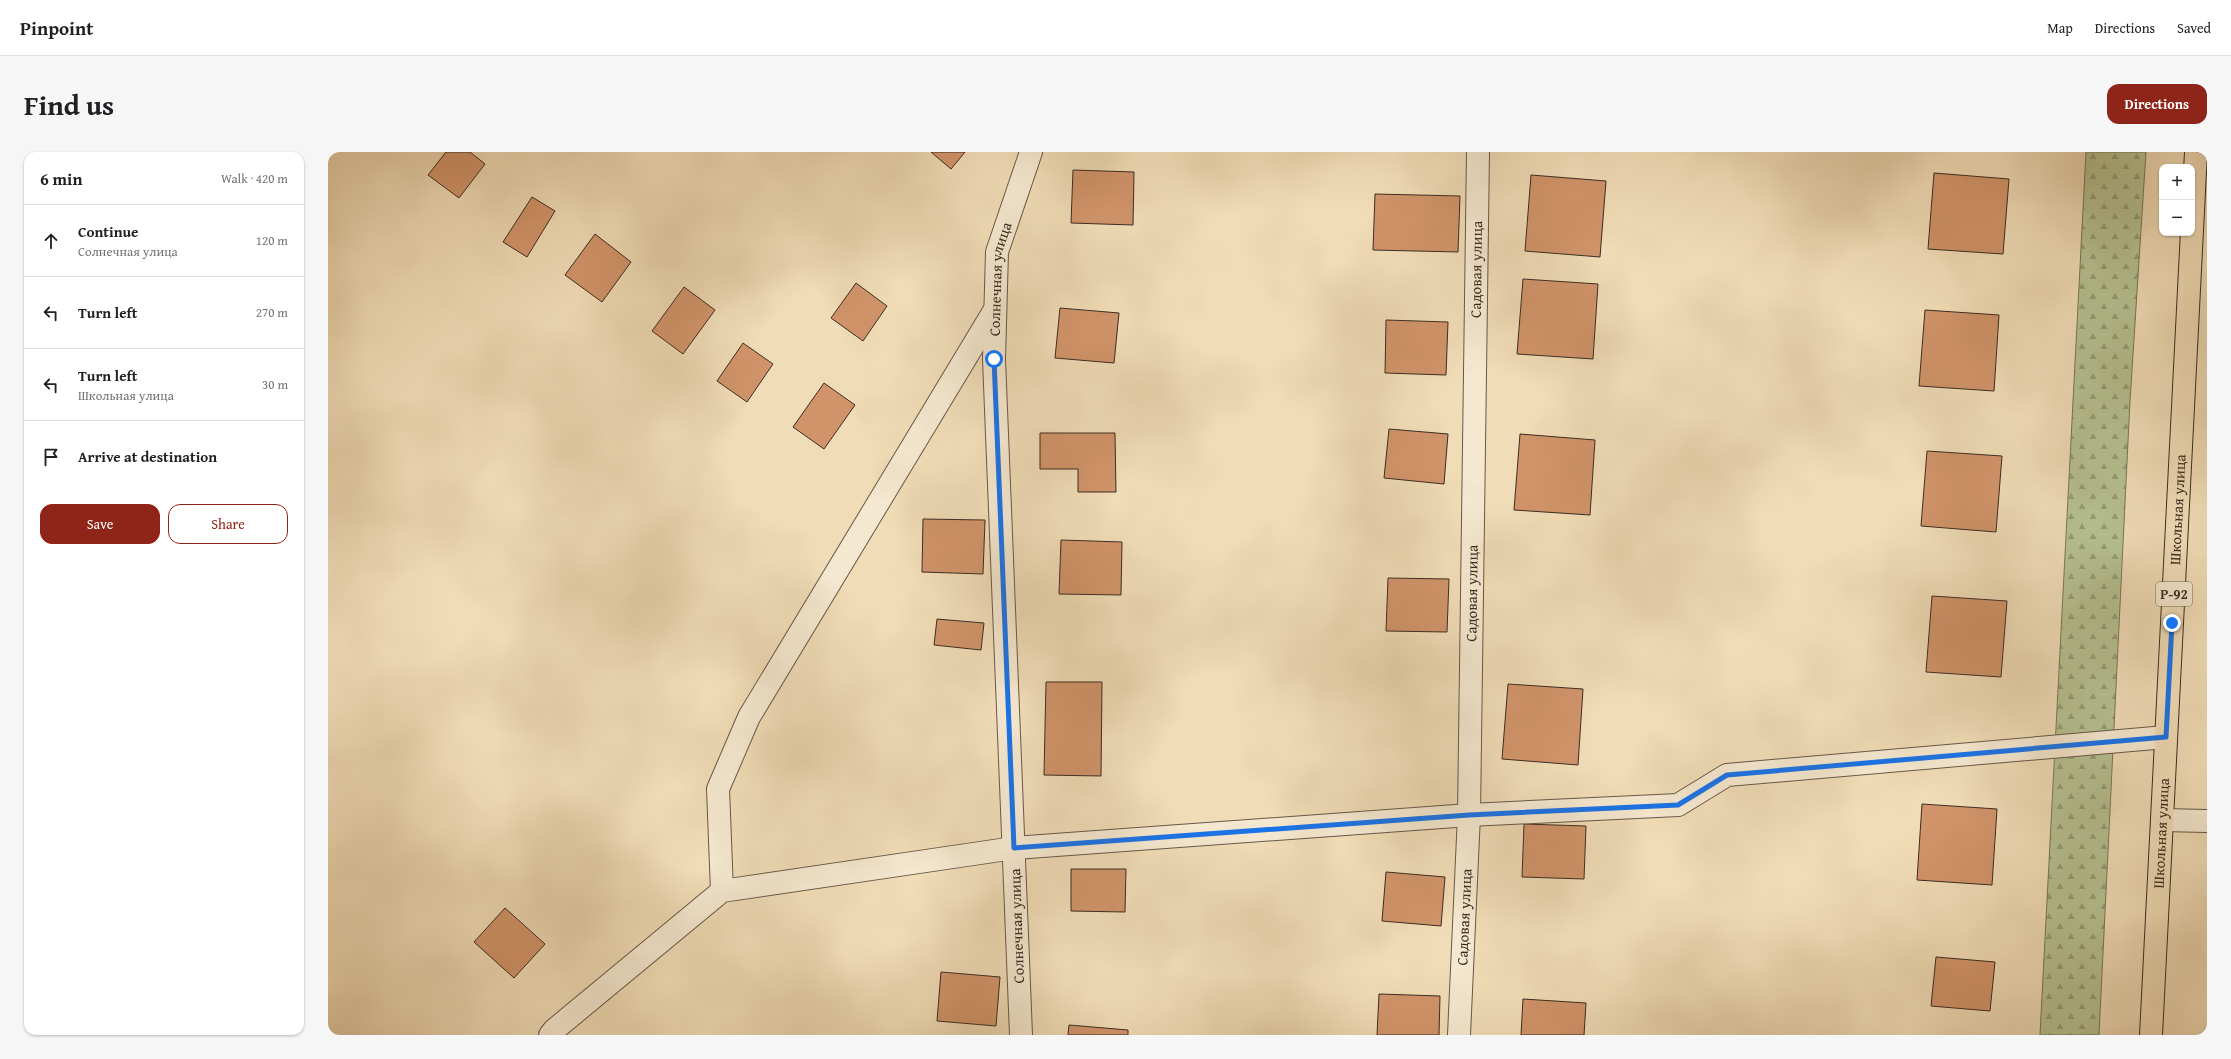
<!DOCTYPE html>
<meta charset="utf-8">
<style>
body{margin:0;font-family:"Gentium Book Plus",serif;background:#f6f6f6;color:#202124}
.controls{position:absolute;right:12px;top:12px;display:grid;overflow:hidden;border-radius:8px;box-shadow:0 1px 3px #0004}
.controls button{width:36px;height:36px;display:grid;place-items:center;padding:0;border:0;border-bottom:1px solid #e0e0e0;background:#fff;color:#202124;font:20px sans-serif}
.stop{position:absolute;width:12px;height:12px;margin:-9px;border:3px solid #1a73e8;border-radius:50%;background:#fff}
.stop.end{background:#1a73e8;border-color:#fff;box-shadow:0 1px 4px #0008}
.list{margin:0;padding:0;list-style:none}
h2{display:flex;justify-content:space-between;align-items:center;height:52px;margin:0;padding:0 16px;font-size:17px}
h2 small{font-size:13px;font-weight:400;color:#757577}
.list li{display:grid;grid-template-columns:26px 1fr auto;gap:12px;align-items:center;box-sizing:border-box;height:72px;padding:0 16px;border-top:1px solid #e0e0e0}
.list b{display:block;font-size:15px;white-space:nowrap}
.list p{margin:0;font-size:13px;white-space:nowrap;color:#757577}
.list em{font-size:13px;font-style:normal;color:#757577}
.actions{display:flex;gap:8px;padding:12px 16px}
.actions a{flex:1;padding:9px 0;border:1px solid #8f2418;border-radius:12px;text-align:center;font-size:14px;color:#8f2418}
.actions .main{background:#8f2418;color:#fff}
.icon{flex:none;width:22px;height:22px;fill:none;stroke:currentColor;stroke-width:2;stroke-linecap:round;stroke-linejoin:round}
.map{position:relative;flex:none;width:1879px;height:883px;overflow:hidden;border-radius:12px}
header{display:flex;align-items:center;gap:24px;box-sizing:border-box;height:56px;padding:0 20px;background:#fff;border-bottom:1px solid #e0e0e0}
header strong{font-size:19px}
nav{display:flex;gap:22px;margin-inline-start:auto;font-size:14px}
.intro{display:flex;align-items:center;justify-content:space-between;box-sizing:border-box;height:96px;padding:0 24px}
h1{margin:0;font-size:28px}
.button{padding:10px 18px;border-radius:12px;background:#8f2418;color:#fff;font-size:14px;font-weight:700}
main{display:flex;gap:24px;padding:0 24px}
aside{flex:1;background:#fff;border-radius:12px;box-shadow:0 1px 3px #0004}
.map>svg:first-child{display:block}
</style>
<header>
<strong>Pinpoint</strong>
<nav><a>Map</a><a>Directions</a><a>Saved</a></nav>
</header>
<div class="intro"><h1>Find us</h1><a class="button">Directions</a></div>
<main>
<aside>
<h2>6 min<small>Walk · 420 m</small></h2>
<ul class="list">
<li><svg class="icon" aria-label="ahead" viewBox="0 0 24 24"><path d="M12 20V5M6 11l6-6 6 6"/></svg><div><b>Continue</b><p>Солнечная улица</p></div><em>120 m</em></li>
<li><svg class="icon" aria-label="left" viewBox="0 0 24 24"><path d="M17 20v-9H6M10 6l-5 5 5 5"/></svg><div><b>Turn left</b></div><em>270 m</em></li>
<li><svg class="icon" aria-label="left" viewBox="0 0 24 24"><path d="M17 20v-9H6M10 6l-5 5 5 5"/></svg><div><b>Turn left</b><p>Школьная улица</p></div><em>30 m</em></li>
<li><svg class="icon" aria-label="arrive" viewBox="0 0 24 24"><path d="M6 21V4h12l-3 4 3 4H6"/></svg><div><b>Arrive at destination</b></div></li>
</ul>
<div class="actions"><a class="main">Save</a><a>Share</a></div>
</aside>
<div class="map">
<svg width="1879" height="883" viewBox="0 0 1879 883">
<defs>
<pattern id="forest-firs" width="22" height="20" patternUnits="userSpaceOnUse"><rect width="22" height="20" fill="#b6c191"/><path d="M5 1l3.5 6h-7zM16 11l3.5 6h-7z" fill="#959d76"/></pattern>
</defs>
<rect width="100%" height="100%" fill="#f0dcb6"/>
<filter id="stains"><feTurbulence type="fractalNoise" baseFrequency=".005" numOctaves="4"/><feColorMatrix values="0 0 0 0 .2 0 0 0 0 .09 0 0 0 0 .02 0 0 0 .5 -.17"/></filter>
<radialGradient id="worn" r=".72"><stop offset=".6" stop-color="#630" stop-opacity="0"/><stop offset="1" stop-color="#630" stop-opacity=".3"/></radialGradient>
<polygon fill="url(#forest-firs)" stroke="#78765a" points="1758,0 1818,0 1802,249 1771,883 1712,883"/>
<g fill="#d1946a" stroke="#3b2c24">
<polygon points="118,0 142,0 157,12 131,46 100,23"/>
<polygon points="603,0 637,0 623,17"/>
<polygon points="745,18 806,20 805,73 743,71"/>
<polygon points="1606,21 1681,27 1675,102 1600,97"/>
<polygon points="1203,23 1278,29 1272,105 1197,99"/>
<polygon points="1047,42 1132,44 1130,100 1045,98"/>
<polygon points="204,45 227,59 199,105 175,90"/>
<polygon points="267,82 303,110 274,150 237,123"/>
<polygon points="1195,127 1270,132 1265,207 1189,202"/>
<polygon points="528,131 559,154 535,189 503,166"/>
<polygon points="356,135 387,158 355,202 324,179"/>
<polygon points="732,156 791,161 786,211 727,206"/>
<polygon points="1597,158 1671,163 1666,239 1591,234"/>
<polygon points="1058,168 1120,170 1118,223 1057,221"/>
<polygon points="415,191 445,212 419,250 389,229"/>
<polygon points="496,231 527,253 496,297 465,275"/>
<polygon points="1061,277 1120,282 1116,332 1056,326"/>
<polygon points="712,281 787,281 788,340 750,340 750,317 712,317"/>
<polygon points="1192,282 1267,288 1262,363 1186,358"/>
<polygon points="1599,299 1674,304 1668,380 1593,374"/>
<polygon points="595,367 657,368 655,422 594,420"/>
<polygon points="733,388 794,390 793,443 731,442"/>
<polygon points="1060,426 1121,427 1119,480 1058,479"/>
<polygon points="1604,444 1679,449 1673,525 1598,520"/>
<polygon points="609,467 656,471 653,498 606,493"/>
<polygon points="718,530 774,530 773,624 716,623"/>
<polygon points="1180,532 1255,537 1250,613 1174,607"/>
<polygon points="1594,652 1669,657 1664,733 1589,728"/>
<polygon points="1196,672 1258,674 1256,727 1194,725"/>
<polygon points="743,717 798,717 797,760 743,759"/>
<polygon points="1058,720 1117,725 1113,774 1054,769"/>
<polygon points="177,756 217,792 186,826 146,790"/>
<polygon points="1608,805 1667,810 1662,859 1603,854"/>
<polygon points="613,820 672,825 668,874 609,869"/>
<polygon points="1051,842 1112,844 1111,883 1049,883"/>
<polygon points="1195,847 1258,851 1256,883 1193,883"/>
<polygon points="741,873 800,878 800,883 740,883"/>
</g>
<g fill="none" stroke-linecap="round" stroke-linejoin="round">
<defs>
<g id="minor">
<polyline points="1834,668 1879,669"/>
<polyline points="394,739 390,637 421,565 666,159"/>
<polyline points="222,883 226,878 394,739 686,696 1141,663 1350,653 1399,623 1838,585"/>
<path id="s1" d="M 693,883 L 666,207 L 669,100 L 703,0"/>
<path id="s2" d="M 1131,883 L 1141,663 L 1150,0"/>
</g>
<g id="major">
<path id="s3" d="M 1823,883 L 1868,0"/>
</g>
</defs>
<use href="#minor" stroke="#685848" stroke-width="24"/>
<use href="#major" stroke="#3b2c24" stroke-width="24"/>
<use href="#minor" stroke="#f5e8d0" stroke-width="22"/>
<use href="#major" stroke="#f0dcb6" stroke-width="22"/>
</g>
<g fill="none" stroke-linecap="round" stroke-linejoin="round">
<polyline stroke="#1a73e8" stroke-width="5" points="666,207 686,696 1141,663 1350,653 1399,623 1838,585 1844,471"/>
</g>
<g text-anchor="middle" stroke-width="3.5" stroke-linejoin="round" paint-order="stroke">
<rect fill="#f5e8d0" stroke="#736458" stroke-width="1" x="1828" y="430" width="36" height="24" rx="3"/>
<g font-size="14" font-weight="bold" fill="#3b2c24">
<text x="1846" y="447">Р-92</text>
</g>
<g font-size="15" fill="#3b2c24" stroke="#f5e8d0">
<text dy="5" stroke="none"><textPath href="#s2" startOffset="766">Садовая улица</textPath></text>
<text dy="5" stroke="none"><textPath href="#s1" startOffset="757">Солнечная улица</textPath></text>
<text dy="5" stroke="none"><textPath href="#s3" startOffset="526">Школьная улица</textPath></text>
<text dy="5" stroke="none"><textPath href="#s2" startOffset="442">Садовая улица</textPath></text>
<text dy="5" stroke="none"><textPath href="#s3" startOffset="202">Школьная улица</textPath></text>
<text dy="5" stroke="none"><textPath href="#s2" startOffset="118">Садовая улица</textPath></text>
<text transform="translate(689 774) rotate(-92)" y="5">Солнечная улица</text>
</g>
</g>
<rect width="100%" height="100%" filter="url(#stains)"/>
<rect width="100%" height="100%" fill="url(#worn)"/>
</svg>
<div class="controls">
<button>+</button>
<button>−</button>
</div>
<div class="stop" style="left:666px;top:207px"></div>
<div class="stop end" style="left:1844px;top:471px"></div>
</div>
</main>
